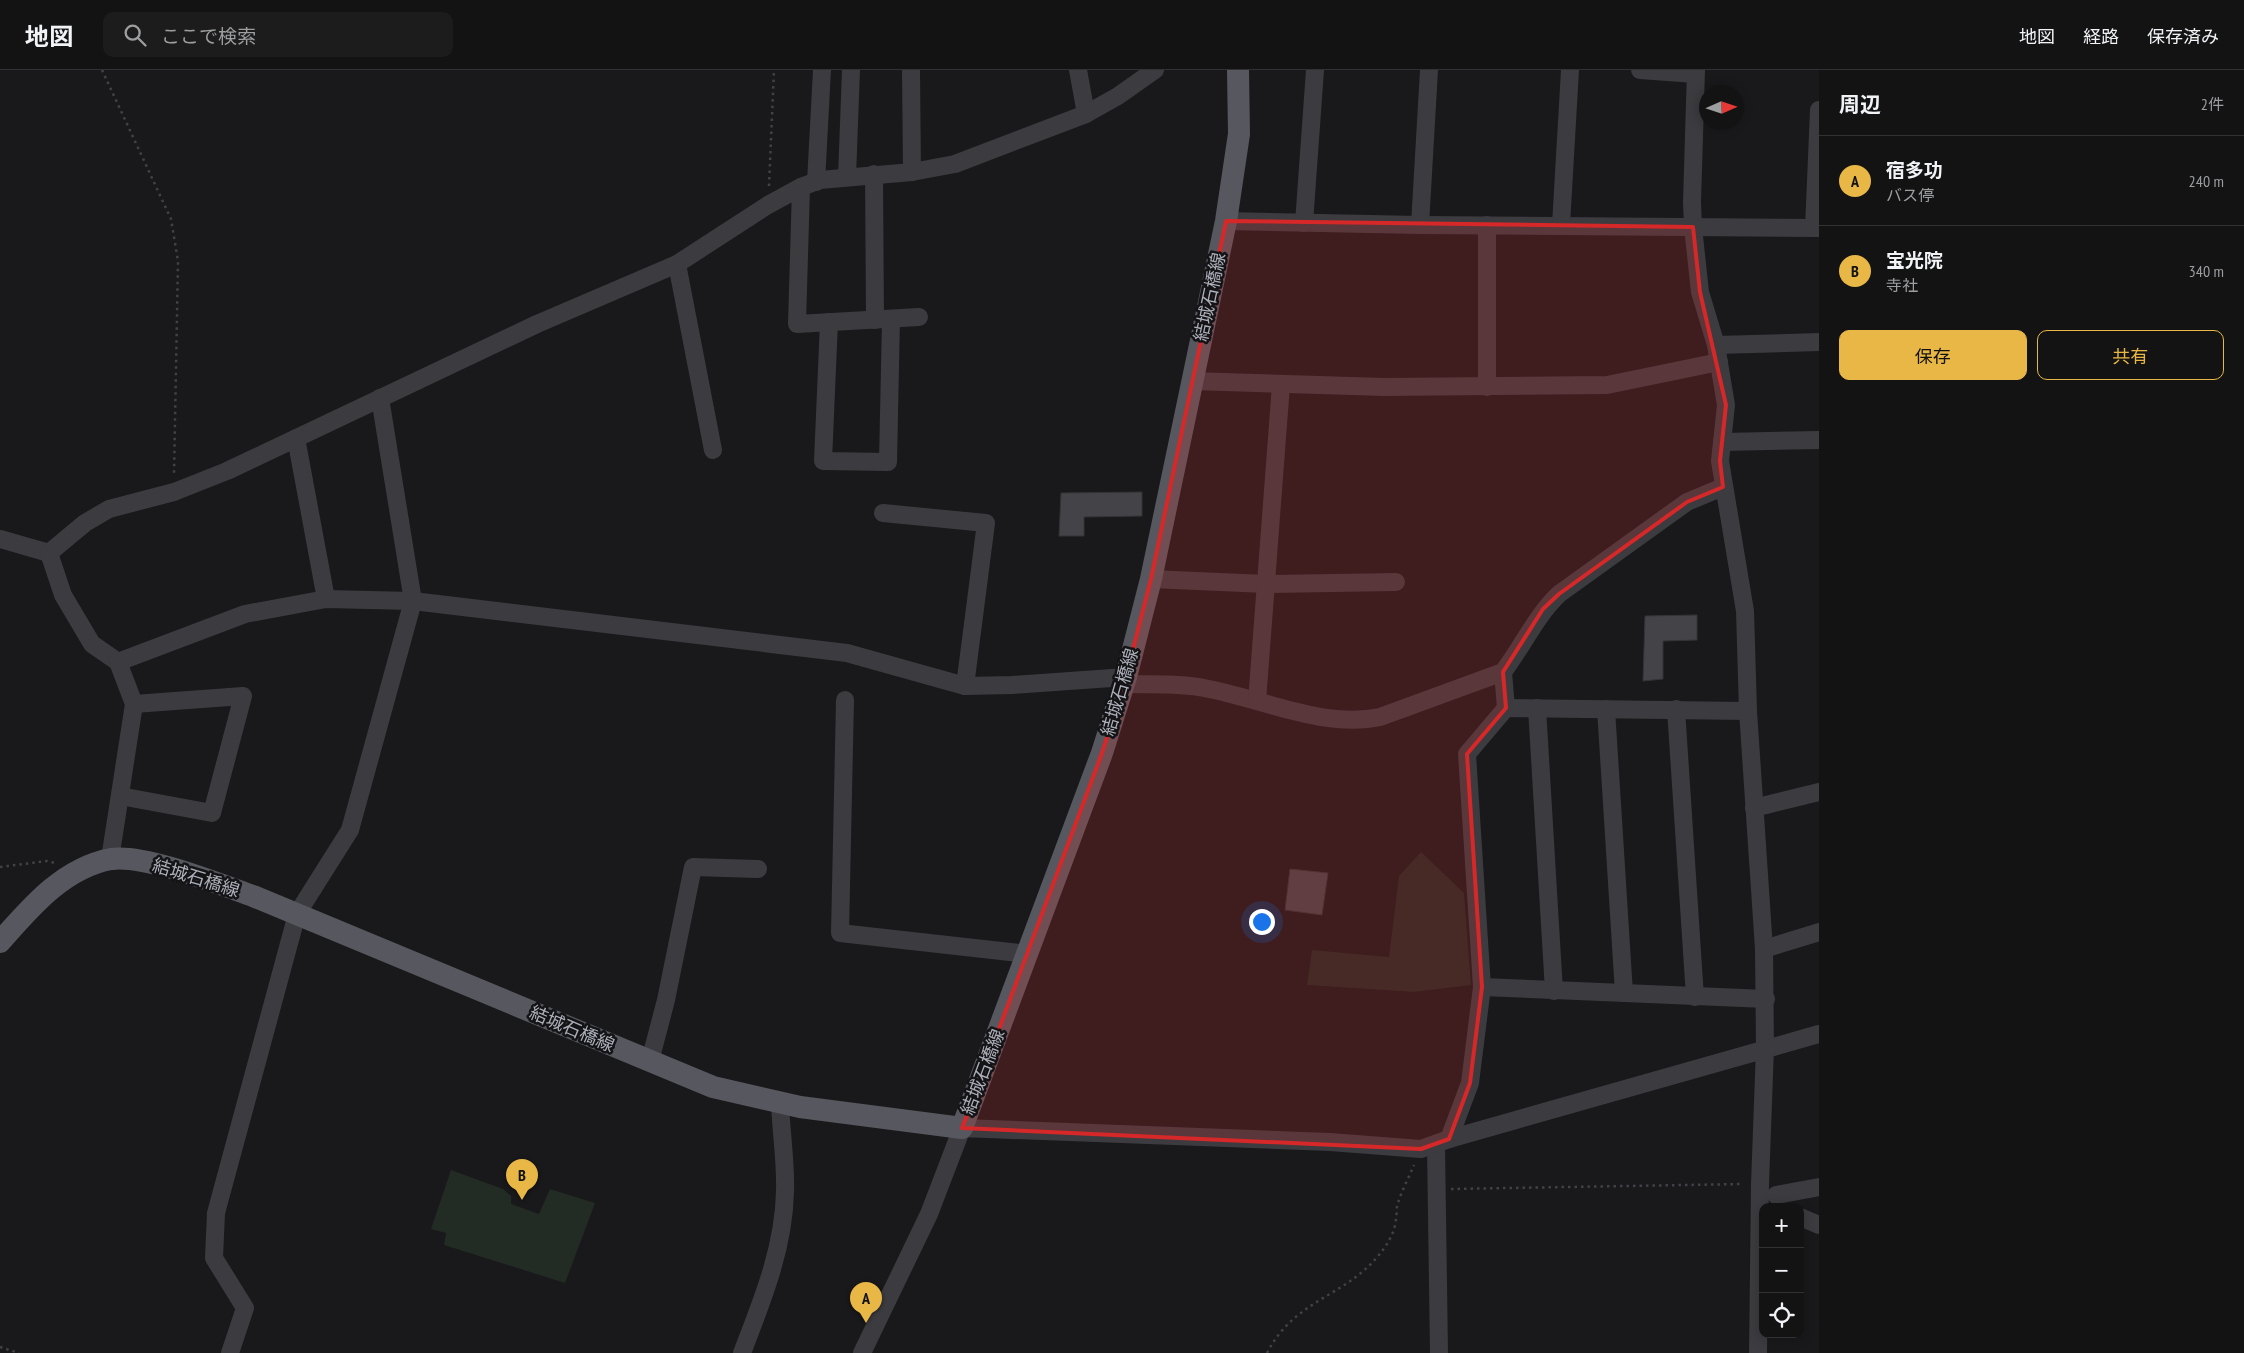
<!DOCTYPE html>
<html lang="ja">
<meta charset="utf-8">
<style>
body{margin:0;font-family:"PT Sans Narrow","Noto Sans JP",sans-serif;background:#1c1c1d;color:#f1f3f6}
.controls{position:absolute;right:15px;bottom:15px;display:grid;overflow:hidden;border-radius:10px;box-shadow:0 2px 12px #0003}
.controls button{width:45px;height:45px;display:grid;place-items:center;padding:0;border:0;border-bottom:1px solid #323234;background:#131314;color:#f1f3f6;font:25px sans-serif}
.compass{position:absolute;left:1699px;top:15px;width:45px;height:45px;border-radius:50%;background:#131314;box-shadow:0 2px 12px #0003;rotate:87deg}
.you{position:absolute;left:1261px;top:851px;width:18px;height:18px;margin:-12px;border:4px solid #fff;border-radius:50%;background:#1a73e8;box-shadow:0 0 0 8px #1a73e833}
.badge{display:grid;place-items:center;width:32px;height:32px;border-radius:50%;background:#e8b745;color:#111;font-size:16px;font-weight:700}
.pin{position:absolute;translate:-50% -41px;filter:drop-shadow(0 1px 2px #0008)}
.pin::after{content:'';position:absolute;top:26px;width:18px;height:15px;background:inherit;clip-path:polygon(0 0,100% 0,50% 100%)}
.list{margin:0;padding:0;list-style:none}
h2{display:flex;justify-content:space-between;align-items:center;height:65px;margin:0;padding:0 20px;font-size:21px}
h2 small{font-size:16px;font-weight:400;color:#9d9ea0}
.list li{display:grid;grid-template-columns:32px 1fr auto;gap:15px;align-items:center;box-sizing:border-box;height:90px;padding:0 20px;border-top:1px solid #323234}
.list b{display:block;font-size:19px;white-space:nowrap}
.list p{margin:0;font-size:16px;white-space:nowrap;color:#9d9ea0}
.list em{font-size:16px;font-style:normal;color:#9d9ea0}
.actions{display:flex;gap:10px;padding:15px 20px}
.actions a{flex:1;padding:11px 0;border:1px solid #e8b745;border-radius:10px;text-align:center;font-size:18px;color:#e8b745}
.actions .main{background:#e8b745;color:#111}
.icon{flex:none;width:28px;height:28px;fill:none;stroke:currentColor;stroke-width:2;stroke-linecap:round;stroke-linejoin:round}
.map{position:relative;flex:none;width:1819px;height:1283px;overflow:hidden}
header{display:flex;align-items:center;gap:30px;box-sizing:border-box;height:70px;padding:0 25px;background:#131314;border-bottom:1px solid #323234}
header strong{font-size:24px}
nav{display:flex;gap:28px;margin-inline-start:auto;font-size:18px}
.search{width:350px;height:45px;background:#1c1c1d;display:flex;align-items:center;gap:12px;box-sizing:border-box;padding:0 18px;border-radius:10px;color:#9d9ea0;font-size:19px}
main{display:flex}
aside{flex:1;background:#131314}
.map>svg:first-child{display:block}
</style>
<header>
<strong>地図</strong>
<div class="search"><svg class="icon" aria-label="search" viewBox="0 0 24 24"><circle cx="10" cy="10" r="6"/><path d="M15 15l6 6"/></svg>ここで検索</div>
<nav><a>地図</a><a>経路</a><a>保存済み</a></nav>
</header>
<main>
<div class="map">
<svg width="1819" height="1283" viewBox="0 0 1819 1283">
<rect width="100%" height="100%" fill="#19191b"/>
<g fill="#232b25">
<polygon points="1421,782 1464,823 1471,915 1414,922 1307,915 1312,880 1389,887 1399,806"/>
<polygon points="451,1100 503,1119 511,1126 511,1134 539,1144 550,1119 595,1133 565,1213 444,1175 446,1163 431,1159"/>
</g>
<g fill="#444448" stroke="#343337">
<polygon points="1142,422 1142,446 1084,447 1084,466 1059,466 1061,423"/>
<polygon points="1697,545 1697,570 1663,571 1663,609 1643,611 1645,546"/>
<polygon points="1290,799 1328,803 1322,845 1285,840"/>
</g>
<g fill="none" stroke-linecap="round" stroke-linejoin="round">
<g stroke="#414247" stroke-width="2.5" stroke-dasharray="2.5 4" stroke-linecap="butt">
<polyline points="102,0 171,149 178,191 174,405"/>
<polyline points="769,116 774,0"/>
<polyline points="0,797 47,791 55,793"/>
<polyline points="1451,1119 1743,1114"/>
<polyline points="0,1277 19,1283"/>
<path d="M 1267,1283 C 1295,1229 1343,1228 1378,1186 C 1387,1176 1395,1162 1396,1149 C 1397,1144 1396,1138 1398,1133 C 1402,1120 1409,1107 1414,1095"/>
</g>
<g stroke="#3b3b40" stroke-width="18">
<polyline points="911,0 912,102"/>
<polyline points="1078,0 1086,44"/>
<polyline points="1640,0 1695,4"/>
<polyline points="1696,0 1692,132 1693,157 1700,222 1716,275 1726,335 1720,391 1745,541 1748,641 1764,879 1765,978 1760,1114 1758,1283"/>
<polyline points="874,104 875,250"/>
<polyline points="847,107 851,0"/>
<polyline points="816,112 822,0"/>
<polyline points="801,117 797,254 919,247"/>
<polyline points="1226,151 1420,155 1819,158"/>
<polyline points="1304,153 1315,0"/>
<polyline points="1420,155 1429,0"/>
<polyline points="1561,155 1570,0"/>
<polyline points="1814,158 1819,40"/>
<polyline points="677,194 713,380"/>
<polyline points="829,252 823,391 888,392 891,249"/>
<polyline points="1716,275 1819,272"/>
<polyline points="1192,311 1384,317 1607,315 1719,292"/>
<polyline points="1487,317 1487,155"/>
<polyline points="296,368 326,529"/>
<polyline points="1722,372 1819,370"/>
<polyline points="883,443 986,453 965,616"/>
<polyline points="0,469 49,483"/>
<polyline points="49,483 85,453 109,439 174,422 227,401 537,254 677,194 768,135 801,117 820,110 912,102 955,94 1086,44 1118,26 1155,0"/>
<polyline points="49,483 63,525 92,574 118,592 134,634 110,789"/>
<polyline points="1151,509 1266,514 1396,512"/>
<polyline points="118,592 245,544 326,529 413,531 847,583 965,616 1012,615 1126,607"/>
<polyline points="1503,602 1506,638"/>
<path d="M 1124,614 C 1150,615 1179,613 1204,618 C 1260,628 1323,659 1380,647 L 1503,602 C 1523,576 1535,547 1559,524 L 1687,432 L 1723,417"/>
<polyline points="845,630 840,863 1028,884"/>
<polyline points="1257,631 1281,315"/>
<polyline points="1537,638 1554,921"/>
<polyline points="1606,639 1624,923"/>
<polyline points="1676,639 1695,927"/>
<polyline points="120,726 212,743 243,626 134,634"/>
<polyline points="1754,738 1819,722"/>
<polyline points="1764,879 1819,862"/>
<polyline points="1482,917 1766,929"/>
<polyline points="650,991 666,930 693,797 758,799"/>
<polyline points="1449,1069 1470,1013 1482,917 1467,684 1506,638 1748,641"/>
<polyline points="1436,1075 1439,1283"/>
<polyline points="1776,1125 1819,1117"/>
<polyline points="1800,1147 1819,1155"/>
<polyline points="230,1283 245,1238 214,1188 216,1143 297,844 350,760 413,531 380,328"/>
<path d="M 742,1283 C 762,1231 784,1178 785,1121 C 786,1092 781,1062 780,1033"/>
<polyline points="862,1283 929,1144 962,1058 1330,1072 1421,1079 1449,1069 1819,964"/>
</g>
<path stroke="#57585f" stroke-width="22" d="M 0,872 C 30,838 63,798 111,789 C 145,784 219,814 253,826 L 713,1017 L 800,1037 L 962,1058 L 1102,683 L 1126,607 L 1151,509 L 1226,151 L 1239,64 L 1238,0"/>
</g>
<path fill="#d62828" fill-opacity="0.2" stroke="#d62828" stroke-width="4" stroke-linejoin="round" d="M 1226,151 L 1693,157 L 1700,222 L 1726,335 L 1720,391 L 1723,417 L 1687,432 L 1559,524 L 1543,539 L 1503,602 L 1506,638 L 1467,684 L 1482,917 L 1470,1013 L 1449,1069 L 1421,1079 L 962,1058 L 1102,683 L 1124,614 L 1151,509 Z"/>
<g text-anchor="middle" stroke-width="5" stroke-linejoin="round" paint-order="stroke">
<g font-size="18" fill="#adb0ba" stroke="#141416">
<text transform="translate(1210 227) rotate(-78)" y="6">結城石橋線</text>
<text transform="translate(1120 622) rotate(-74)" y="6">結城石橋線</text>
<text transform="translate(196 808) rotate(17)" y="6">結城石橋線</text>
<text transform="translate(572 959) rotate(23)" y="6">結城石橋線</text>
<text transform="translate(983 1002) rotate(-69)" y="6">結城石橋線</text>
</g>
</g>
</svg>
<div class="controls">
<button>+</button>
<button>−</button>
<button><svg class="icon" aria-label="locate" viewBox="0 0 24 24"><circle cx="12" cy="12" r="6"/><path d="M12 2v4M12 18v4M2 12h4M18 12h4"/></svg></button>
</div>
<svg class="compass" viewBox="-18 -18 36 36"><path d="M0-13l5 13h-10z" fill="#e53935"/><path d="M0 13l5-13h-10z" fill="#9d9ea0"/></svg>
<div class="you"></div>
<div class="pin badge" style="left:866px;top:1253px">A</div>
<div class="pin badge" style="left:522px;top:1130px">B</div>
</div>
<aside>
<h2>周辺<small>2件</small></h2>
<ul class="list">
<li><span class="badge">A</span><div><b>宿多功</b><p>バス停</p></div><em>240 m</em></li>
<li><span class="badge">B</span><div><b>宝光院</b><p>寺社</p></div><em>340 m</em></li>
</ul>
<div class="actions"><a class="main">保存</a><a>共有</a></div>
</aside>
</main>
